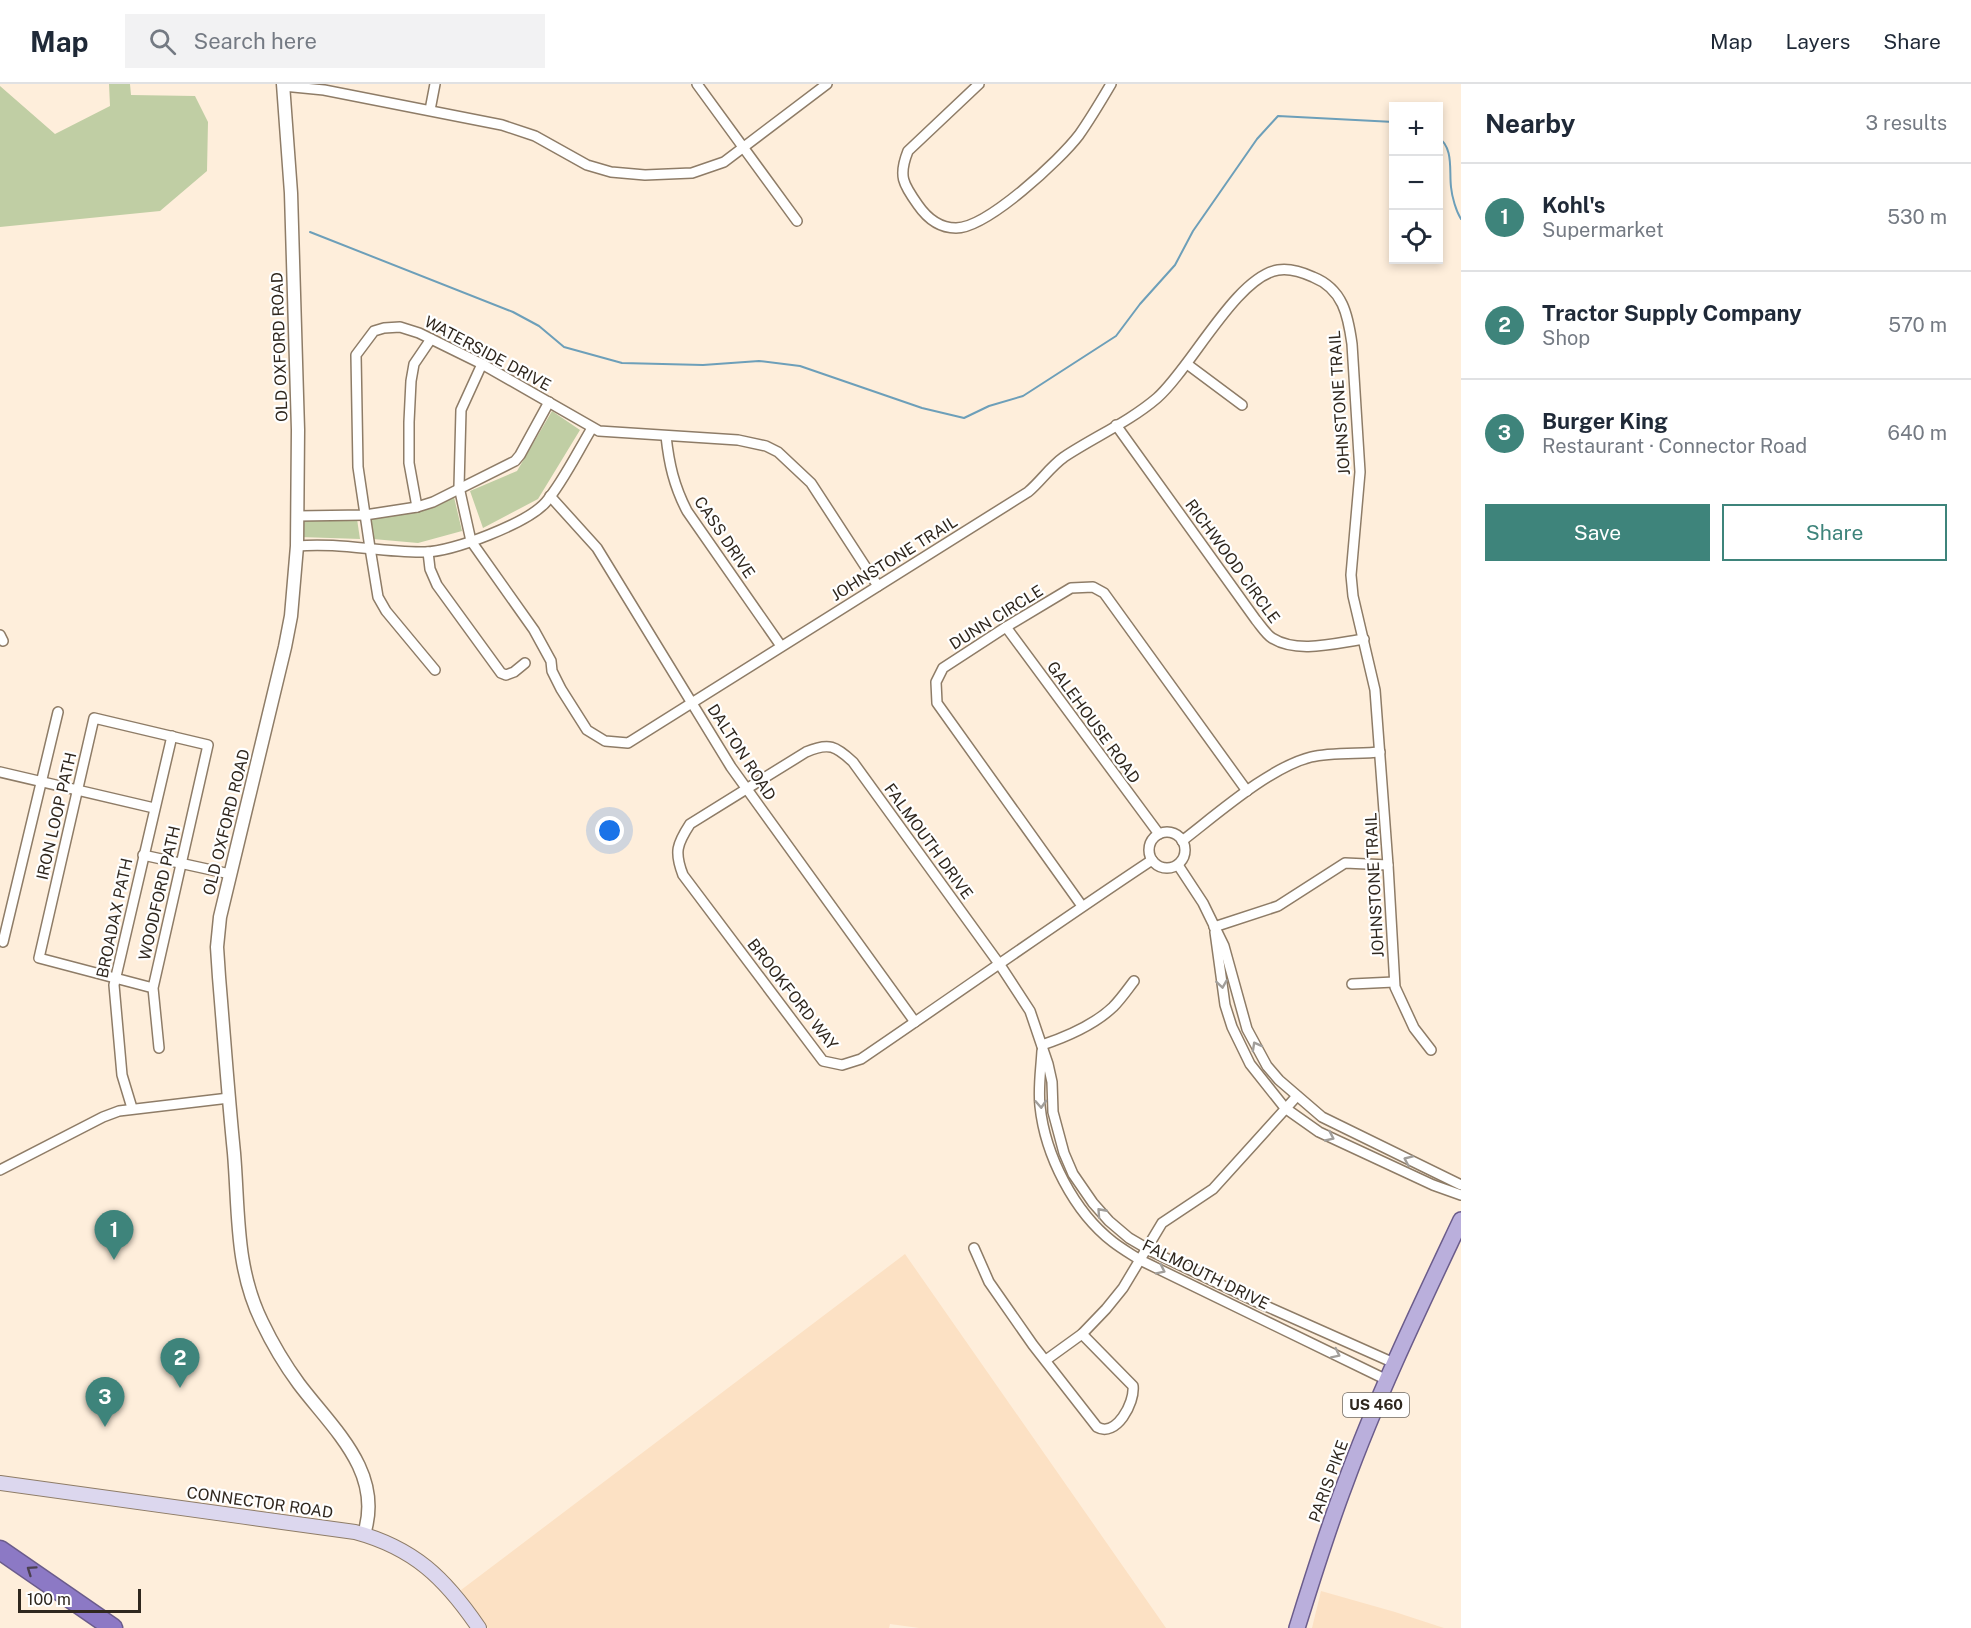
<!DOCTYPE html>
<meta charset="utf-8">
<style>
body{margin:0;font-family:"Public Sans",sans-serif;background:#f2f2f3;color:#1f2937}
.controls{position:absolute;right:18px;top:18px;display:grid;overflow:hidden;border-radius:0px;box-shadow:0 3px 9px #0003}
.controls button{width:54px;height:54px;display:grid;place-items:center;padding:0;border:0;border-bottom:2px solid #e0e1e3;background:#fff;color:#1f2937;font:30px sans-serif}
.scale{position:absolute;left:18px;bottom:15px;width:123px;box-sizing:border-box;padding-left:6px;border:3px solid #2f271e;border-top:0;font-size:16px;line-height:21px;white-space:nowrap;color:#2f271e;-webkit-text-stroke:4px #fff;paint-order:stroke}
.you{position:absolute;left:610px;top:747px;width:21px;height:21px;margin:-15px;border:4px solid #fff;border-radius:50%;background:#1a73e8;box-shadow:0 0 0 9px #1a73e833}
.badge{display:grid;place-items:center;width:39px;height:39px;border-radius:50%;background:#3e847b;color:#fff;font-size:20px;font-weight:700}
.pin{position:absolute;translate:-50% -50px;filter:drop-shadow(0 2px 3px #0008)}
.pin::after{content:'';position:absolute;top:32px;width:21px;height:18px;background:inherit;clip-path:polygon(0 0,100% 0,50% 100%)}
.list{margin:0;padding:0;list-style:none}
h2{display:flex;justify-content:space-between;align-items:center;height:78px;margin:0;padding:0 24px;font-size:26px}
h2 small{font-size:20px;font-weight:400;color:#747a83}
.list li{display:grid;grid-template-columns:39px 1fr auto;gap:18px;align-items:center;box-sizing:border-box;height:108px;padding:0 24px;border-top:2px solid #e0e1e3}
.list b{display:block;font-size:22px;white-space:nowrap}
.list p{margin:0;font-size:20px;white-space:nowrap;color:#747a83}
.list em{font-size:20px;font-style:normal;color:#747a83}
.actions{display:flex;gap:12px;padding:18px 24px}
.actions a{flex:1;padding:14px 0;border:2px solid #3e847b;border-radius:0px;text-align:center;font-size:21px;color:#3e847b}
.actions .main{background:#3e847b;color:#fff}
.icon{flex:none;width:33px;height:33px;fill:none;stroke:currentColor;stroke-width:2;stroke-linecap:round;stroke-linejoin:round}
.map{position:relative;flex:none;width:1461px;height:1544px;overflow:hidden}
header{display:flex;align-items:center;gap:36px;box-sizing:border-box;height:84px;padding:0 30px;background:#fff;border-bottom:2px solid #e0e1e3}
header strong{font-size:28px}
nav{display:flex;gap:33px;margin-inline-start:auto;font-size:21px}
.search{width:420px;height:54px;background:#f2f2f3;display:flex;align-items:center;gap:15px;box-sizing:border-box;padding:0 21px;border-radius:0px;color:#747a83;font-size:22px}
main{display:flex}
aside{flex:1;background:#fff}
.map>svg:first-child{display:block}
</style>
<header>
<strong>Map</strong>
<div class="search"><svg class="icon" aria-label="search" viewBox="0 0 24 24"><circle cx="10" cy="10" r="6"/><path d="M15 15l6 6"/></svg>Search here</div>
<nav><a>Map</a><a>Layers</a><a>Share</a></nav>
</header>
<main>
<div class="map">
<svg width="1461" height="1544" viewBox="0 0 1461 1544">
<rect width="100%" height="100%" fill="#feeedb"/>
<g fill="#fce1c4">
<polygon points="905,1170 1166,1544 919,1544 890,1540 889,1544 488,1544 461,1506"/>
<polygon points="1321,1507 1395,1528 1444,1544 1312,1544"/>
</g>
<g fill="#c0cea4">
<polygon points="109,0 130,0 131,11 195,12 208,38 207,87 160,127 0,143 0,2 55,50 110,22"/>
<polygon points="552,327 580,346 538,415 483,444 470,407 517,387"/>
<polygon points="454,413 462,447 418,459 373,455 369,435 417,427"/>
<polygon points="300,435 357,435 360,455 300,453"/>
</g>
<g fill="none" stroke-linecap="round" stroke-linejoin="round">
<g stroke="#6d9fb9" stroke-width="2">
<path d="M 1438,53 C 1454,64 1449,86 1451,103 C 1452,113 1456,127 1461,135"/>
<polyline points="310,148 513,228 539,242 564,263 622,279 703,281 759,277 800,282 922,324 964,334 989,322 1023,312 1116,252 1140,220 1175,181 1193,147 1257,55 1278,32 1394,38"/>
</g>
<defs>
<g id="minor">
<polyline points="697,0 797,137"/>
<path d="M 979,0 L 908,67 C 898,92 903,100 918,121 C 927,134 939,144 956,144 C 987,144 1060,76 1079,51 C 1091,34 1101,17 1111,0"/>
<polyline points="283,2 324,6 502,41 535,52 587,81 611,88 645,91 692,89 724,78 827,0"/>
<polyline points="430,26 435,0"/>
<path d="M 482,280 L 461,326 L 459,403 L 471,457 L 534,546 L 551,577 L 552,587 L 561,605 L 587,646 L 605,657 L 628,659 L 1028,408 C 1041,397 1050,383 1064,373 C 1094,353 1129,338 1157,314 C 1191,284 1236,193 1278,186 C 1290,184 1302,188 1313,193 C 1343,205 1348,231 1352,260 L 1360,388 L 1351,491 L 1353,512 L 1375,606 L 1388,781 L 1395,903 L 1414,944 L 1431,966"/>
<polyline points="1187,280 1242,321"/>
<path d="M 1116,341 L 1256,536 C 1261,542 1266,550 1272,554 C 1297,570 1336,559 1364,555"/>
<path d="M 666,352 C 669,380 674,402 687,427 L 781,562"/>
<polyline points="550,412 597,464 731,683 915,938"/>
<polyline points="417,423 409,379 409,338 411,297 414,280 431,255"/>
<polyline points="297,432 365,431 417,423 433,418 515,377 520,371 549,318"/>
<path d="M 297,462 C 340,458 382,469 425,468 C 452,468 528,439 546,418 C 563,398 578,367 592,344"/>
<polyline points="428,468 430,485 437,501 501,589 506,591 514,588 525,579"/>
<polyline points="1006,543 1159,750"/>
<polyline points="0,551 3,557"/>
<polyline points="435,586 386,527 378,513 370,464 358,383 356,271 374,247 384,244 400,243 419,249 482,280 599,347 738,356 766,362 778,368 811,399 878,502"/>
<polyline points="0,688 154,724"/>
<circle cx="1167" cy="766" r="18"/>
<path d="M 1182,757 C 1216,731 1270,683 1311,673 C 1330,668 1360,670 1380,668"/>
<polyline points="143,771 230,790"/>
<path d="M 1152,776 C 1054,841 958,909 861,975 L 842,981 L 823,977 L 683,791 C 674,768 677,760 690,740 L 806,668 C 829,658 836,662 853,678 L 1000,881 L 1030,927 L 1048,980 L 1052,998 L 1053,1028 L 1064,1069 L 1073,1090 L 1093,1119 L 1109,1137 L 1129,1154 L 1153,1168 L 1259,1219 L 1394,1279"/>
<polyline points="1178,781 1203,819 1224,862 1247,945 1267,982 1279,996 1322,1033 1461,1101"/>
<polyline points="1082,822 937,619 936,598 943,584 1006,543 1071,504 1093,503 1104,509 1247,707"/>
<polyline points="1214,843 1278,822 1345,779 1388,781"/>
<polyline points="1215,848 1225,921 1232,943 1250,980 1285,1024 1319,1048 1433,1101 1461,1111"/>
<polyline points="3,858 58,628"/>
<polyline points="1352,900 1394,898"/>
<polyline points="153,904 39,874 94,634 208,661 153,904 159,964"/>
<path d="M 1042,961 C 1066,953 1094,941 1113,923 C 1121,915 1127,906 1134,897"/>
<path d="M 1042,967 C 1041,985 1038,1004 1040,1022 C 1045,1071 1074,1128 1113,1158 C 1122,1165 1131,1170 1140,1176 L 1387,1296"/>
<polyline points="132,1024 122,991 114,901 172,652"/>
<polyline points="0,1086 103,1033 119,1027 229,1014"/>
<path d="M 974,1164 L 989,1198 L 1033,1261 L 1097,1343 C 1116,1354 1135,1319 1133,1302 L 1082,1250"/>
<polyline points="1046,1276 1082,1250 1106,1225 1123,1204 1162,1139 1213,1105 1297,1012"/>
</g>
<path id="tertiary" d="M 283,0 L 291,109 L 298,346 L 297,462 L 291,532 L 285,563 L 220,833 L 217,863 L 219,893 C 224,952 228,1010 234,1069 C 239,1128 235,1183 262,1238 C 272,1259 285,1281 299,1300 C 333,1345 384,1388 364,1450"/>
<path id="secondary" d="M 0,1399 L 355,1448 C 414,1464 445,1494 479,1544"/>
<path id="primary" d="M 1297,1544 C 1312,1496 1327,1447 1345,1400 C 1378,1310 1420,1223 1461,1136"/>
<polyline id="motorway" points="0,1466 113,1544"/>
</defs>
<use href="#minor" stroke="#8e7c67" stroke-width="12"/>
<use href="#tertiary" stroke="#8e7c67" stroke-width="15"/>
<use href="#secondary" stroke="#8e7c67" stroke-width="16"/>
<use href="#primary" stroke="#6b5c8b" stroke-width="18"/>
<use href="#motorway" stroke="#6b5c8b" stroke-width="21"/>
<use href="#minor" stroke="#fff" stroke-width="9"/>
<use href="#tertiary" stroke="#fff" stroke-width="12"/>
<use href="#secondary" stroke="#dcd7ee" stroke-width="14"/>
<use href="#primary" stroke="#baafdc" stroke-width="15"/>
<use href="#motorway" stroke="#8c79c5" stroke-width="18"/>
</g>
<defs><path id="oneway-chevron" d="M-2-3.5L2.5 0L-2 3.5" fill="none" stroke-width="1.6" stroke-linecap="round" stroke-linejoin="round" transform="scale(1.5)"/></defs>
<g stroke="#a19e9a">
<use href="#oneway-chevron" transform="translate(1222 900) rotate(81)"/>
<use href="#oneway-chevron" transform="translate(1256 962) rotate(-119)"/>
<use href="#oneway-chevron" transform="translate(1041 1020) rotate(87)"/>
<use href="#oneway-chevron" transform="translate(1330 1053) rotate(25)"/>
<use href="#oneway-chevron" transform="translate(1408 1076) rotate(-156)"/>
<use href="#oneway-chevron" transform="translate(1101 1128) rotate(-132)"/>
<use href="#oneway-chevron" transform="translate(1161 1186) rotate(26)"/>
<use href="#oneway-chevron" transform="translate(1336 1270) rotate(26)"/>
</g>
<use stroke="#4b4050" href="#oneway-chevron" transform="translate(31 1486) rotate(-145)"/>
<g text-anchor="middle" stroke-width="4.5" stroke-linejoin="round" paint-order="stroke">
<rect fill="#fff" stroke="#6d6862" stroke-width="1.5" x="1343" y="1309" width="66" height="24" rx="4.5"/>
<g font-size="15" font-weight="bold" fill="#2f271e">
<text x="1376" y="1326">US 460</text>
</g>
<g font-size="16" fill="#2f271e" stroke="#fff">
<text transform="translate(279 263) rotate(-92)" y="6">OLD OXFORD ROAD</text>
<text transform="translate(488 269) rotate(28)" y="6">WATERSIDE DRIVE</text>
<text transform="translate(1339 319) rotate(-94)" y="6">JOHNSTONE TRAIL</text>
<text transform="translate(725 453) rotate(56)" y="6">CASS DRIVE</text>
<text transform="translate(894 474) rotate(-32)" y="6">JOHNSTONE TRAIL</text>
<text transform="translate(1233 477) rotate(54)" y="6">RICHWOOD CIRCLE</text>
<text transform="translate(996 533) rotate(-32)" y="6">DUNN CIRCLE</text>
<text transform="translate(1094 638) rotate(54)" y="6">GALEHOUSE ROAD</text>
<text transform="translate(742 668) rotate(57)" y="6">DALTON ROAD</text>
<text transform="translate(56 732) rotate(-77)" y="6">IRON LOOP PATH</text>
<text transform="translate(226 738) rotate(-76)" y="6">OLD OXFORD ROAD</text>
<text transform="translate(929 757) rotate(54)" y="6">FALMOUTH DRIVE</text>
<text transform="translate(1374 801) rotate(-93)" y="6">JOHNSTONE TRAIL</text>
<text transform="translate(159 809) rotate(-77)" y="6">WOODFORD PATH</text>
<text transform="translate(114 834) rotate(-78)" y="6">BROADAX PATH</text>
<text transform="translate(793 910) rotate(52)" y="6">BROOKFORD WAY</text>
<text transform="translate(1206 1190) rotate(26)" y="6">FALMOUTH DRIVE</text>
<text transform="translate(1328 1397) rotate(-70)" y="6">PARIS PIKE</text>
<text transform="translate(260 1418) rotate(8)" y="6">CONNECTOR ROAD</text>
</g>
</g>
</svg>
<div class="controls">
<button>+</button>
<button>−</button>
<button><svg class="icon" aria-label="locate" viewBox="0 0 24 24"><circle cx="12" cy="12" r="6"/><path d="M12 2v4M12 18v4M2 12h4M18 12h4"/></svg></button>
</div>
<div class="scale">100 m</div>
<div class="you"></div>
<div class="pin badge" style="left:114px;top:1176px">1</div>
<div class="pin badge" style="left:180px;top:1304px">2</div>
<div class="pin badge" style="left:105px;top:1343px">3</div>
</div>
<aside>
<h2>Nearby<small>3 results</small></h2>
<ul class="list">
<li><span class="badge">1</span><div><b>Kohl's</b><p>Supermarket</p></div><em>530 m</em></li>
<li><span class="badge">2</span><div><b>Tractor Supply Company</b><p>Shop</p></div><em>570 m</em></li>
<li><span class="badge">3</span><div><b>Burger King</b><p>Restaurant · Connector Road</p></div><em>640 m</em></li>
</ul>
<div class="actions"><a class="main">Save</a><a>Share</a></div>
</aside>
</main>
